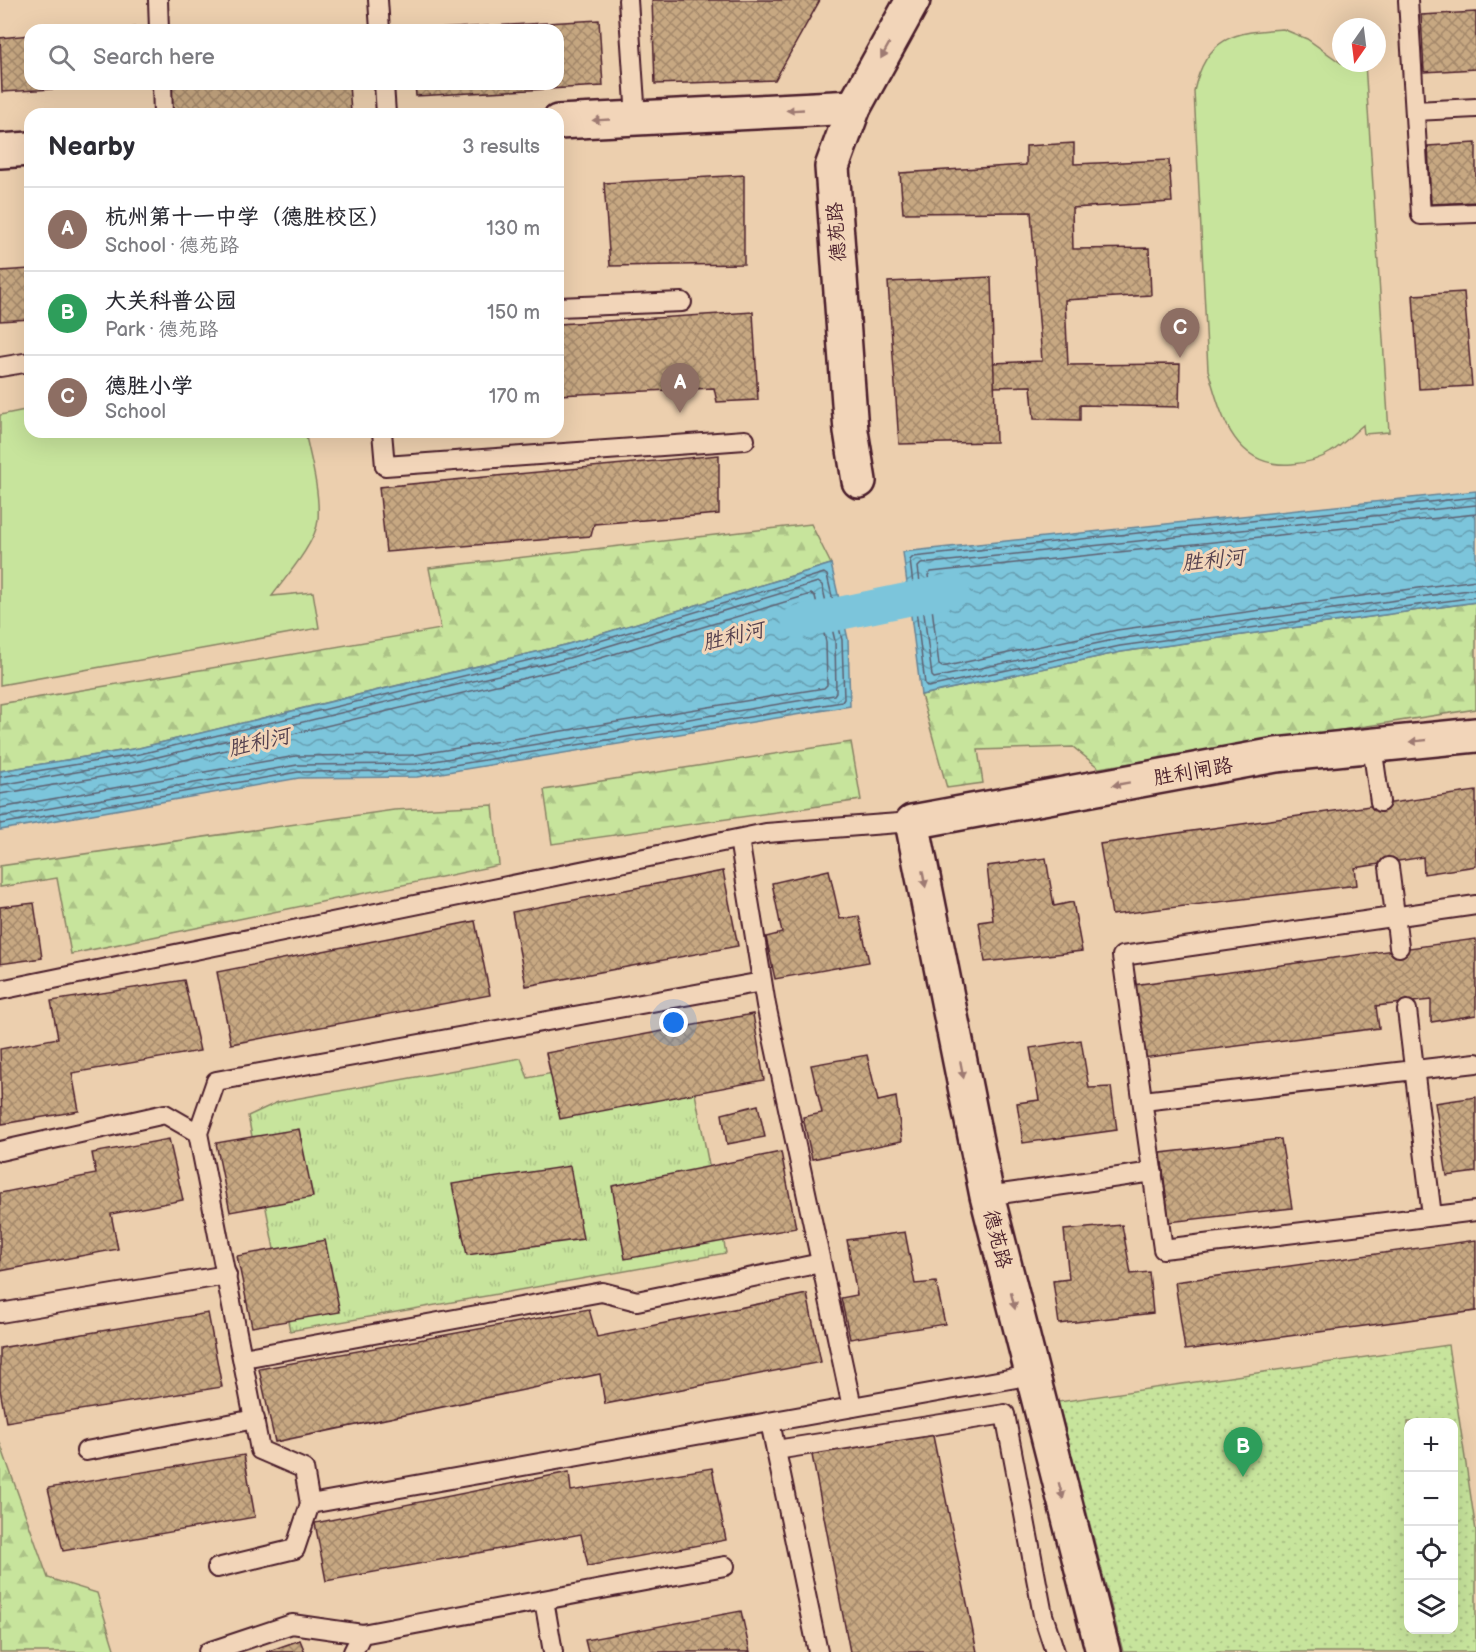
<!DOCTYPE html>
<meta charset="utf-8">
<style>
body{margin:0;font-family:"Balsamiq Sans","LXGW WenKai TC",sans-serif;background:#f7f7f7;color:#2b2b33}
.controls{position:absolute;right:18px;bottom:18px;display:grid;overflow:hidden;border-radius:12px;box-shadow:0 6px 24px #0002}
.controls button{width:54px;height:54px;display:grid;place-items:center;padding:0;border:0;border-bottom:2px solid #e1e1e2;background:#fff;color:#2b2b33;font:30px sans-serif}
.compass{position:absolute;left:1332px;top:18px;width:54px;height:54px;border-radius:50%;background:#fff;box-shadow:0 6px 24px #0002;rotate:194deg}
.you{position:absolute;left:674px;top:1023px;width:21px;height:21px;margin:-15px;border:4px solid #fff;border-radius:50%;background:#1a73e8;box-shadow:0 0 0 9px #1a73e833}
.badge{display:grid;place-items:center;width:39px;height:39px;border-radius:50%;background:#c8321e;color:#fff;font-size:20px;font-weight:700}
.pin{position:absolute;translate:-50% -50px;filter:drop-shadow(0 2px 3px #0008)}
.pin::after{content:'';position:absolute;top:32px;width:21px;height:18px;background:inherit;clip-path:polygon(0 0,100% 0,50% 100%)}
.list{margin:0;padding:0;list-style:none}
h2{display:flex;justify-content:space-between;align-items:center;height:78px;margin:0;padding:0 24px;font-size:26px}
h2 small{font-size:20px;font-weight:400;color:#7c7c81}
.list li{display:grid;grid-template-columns:39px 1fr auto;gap:18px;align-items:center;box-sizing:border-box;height:84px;padding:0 24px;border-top:2px solid #e1e1e2}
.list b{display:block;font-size:22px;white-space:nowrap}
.list p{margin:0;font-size:20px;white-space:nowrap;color:#7c7c81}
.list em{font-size:20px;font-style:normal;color:#7c7c81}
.icon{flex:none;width:33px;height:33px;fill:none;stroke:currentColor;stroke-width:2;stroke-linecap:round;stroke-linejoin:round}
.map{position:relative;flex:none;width:1476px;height:1652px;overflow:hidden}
.search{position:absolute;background:#fff;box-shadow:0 6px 24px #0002;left:24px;top:24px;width:540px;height:66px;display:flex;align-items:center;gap:15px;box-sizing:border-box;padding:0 21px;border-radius:18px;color:#7c7c81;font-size:22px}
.panel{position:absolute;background:#fff;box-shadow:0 6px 24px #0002;left:24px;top:108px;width:540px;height:330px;border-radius:18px}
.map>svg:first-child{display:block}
</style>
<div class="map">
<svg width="1476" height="1652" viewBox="0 0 1476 1652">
<defs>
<pattern id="grass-tufts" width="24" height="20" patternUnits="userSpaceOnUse" patternTransform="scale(1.5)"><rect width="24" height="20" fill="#c7e49c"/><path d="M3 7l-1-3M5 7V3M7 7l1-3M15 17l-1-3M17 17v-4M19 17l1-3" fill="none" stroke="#acc387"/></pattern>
<pattern id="forest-firs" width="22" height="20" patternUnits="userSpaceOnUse" patternTransform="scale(1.5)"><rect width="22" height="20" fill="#c7e49c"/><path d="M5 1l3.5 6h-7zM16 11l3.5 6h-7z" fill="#acc387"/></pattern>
<pattern id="park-dots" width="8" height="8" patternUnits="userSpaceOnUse" patternTransform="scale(1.5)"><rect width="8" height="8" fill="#c7e49c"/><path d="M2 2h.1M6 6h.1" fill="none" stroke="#acc387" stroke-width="1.8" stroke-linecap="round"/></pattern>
<pattern id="water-waves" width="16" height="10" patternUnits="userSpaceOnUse" patternTransform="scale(1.5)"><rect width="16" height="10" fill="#7bc5db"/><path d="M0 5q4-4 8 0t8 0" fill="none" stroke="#679fb2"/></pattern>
<pattern id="building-cross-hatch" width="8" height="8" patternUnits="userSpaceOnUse" patternTransform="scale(1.5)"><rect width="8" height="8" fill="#c7a882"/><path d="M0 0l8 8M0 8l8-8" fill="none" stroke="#a4886b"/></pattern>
</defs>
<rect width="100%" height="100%" fill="#eccfae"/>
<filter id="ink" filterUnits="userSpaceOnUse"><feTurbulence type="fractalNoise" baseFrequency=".0167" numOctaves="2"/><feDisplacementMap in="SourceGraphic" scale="12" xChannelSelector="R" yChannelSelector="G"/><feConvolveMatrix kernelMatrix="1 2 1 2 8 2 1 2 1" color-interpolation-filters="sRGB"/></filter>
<g filter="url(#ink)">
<polygon fill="url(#grass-tufts)" stroke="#888264" stroke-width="1.5" points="686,1047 726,1253 290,1331 248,1116 278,1102 521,1058 528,1078"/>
<g fill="url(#forest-firs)" stroke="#888264" stroke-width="1.5">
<polygon points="811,524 831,564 565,645 139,748 0,771 0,704 441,629 429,568"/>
<polygon points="1476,602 1476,709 1099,768 1073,747 978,750 983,783 947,788 921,695 1121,652"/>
<polygon points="851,742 861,800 552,844 544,790"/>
<polygon points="493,805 499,865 71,954 57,878 0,887 0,866 394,810"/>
<polygon points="0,1443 48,1578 97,1593 115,1652 0,1652"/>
</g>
<path fill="url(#park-dots)" stroke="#888264" stroke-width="1.5" fill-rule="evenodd" d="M 1448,1345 L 1476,1531 L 1476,1652 L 1123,1652 L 1058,1402 ZM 1408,1422 L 1454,1422 L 1454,1630 L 1408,1630 Z"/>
<g fill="#c7e49c" stroke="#888264" stroke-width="1.5">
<path d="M 1283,29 L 1307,39 L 1341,63 L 1365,63 L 1389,432 L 1364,434 L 1363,425 C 1353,433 1343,445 1331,452 C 1319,460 1306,463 1292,464 C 1234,469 1221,415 1208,370 L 1194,91 C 1206,37 1233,32 1283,29 Z"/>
<path d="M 30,409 L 30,432 L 305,432 C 311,460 320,491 318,520 C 316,543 285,578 272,596 L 313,592 L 319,628 L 0,685 L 0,415 Z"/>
</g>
<g fill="url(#water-waves)" stroke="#678395" stroke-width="1.5">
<polygon points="1476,491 1476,602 1121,652 921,695 903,552"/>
<polygon points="831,564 848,639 850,706 417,777 299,778 0,830 0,771 139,748 565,645"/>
</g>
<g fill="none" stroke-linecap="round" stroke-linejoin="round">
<g stroke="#5e6171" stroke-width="1.5">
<polyline points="1476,497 913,557 910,560 925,684 928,687 1120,646 1476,597"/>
<polyline points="1476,505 921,564 918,567 932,676 934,678 1118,639 1476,589"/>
<polyline points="1476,514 931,572 928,575 939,665 942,667 1117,630 1476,580"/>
<polyline points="0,777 140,754 567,651 824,573 827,575 842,640 844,699 842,702 417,771 298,772 0,824"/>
<polyline points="0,785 141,761 569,658 818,582 822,585 835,641 836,692 834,695 416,764 297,765 0,817"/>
<polyline points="0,794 143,770 571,667 811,594 815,596 826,642 827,685 824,688 415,755 296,756 0,808"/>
</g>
<polyline stroke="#7bc5db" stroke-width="33" points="798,622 953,590"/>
</g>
<g fill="url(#building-cross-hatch)" stroke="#4a1f2b" stroke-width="1.5">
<polygon points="652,0 820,0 775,80 655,84"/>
<polygon points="1476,12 1476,69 1424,72 1421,15"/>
<polygon points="599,20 603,86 416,96 415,84 558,84 558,30 418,30"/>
<polygon points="140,27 140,30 104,30"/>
<polygon points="30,35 30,84 140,84 2,92 0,38"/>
<polygon points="169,84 349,84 351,113 172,114"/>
<polygon points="1074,143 1074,164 1169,160 1172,202 1072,208 1073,249 1149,248 1151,295 1065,300 1068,365 1180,364 1179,407 1080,405 1080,420 1034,419 1031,386 993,387 992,363 1042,361 1031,212 903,213 900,173 1026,165 1026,146"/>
<polygon points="1476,143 1476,202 1431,204 1428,146"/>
<polygon points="744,175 744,264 610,266 604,183"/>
<polygon points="30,269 30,319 0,321 0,271"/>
<polygon points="991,277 996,442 899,444 888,282"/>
<polygon points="1464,292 1472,386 1419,389 1413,295"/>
<polygon points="753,312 758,400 717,402 714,388 558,395 558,324"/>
<polygon points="719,455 719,514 594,524 591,536 386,552 379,487"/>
<polygon points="1476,791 1476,866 1424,874 1423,857 1355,868 1357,885 1112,915 1100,844"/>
<polygon points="1046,858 1054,906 1073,902 1082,951 985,962 979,922 993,920 987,866"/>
<polygon points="829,870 840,919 859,916 869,962 775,979 766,937 782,933 772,883"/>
<polygon points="723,871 738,946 526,986 512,912"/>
<polygon points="34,903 42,958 0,964 0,907"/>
<polygon points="475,921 490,995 231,1044 217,972"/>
<polygon points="1476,939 1476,1015 1431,1022 1431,1000 1376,1006 1379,1028 1142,1058 1133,985"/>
<polygon points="184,980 200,1051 72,1073 79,1111 2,1124 0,1049 58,1038 51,1001"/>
<polygon points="753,1014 764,1080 560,1119 546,1053"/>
<polygon points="1081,1040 1089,1088 1111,1087 1117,1130 1023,1143 1017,1103 1039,1100 1030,1048"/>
<polygon points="867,1055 878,1101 896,1097 902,1141 812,1159 803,1117 822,1113 811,1065"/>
<polygon points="1476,1097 1476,1172 1447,1176 1435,1103"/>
<polygon points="758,1105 765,1137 727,1144 722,1114"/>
<polygon points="299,1129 313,1197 230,1212 216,1143"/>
<polygon points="169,1139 183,1200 111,1214 118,1249 0,1271 0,1193 96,1174 92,1153"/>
<polygon points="1281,1139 1292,1208 1169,1222 1161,1153"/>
<polygon points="781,1152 796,1228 625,1259 612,1186"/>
<polygon points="570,1166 583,1239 467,1255 452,1184"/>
<polygon points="1122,1225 1131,1274 1149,1272 1153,1313 1059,1324 1053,1281 1069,1279 1064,1230"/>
<polygon points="905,1232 915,1284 936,1282 945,1324 850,1339 841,1298 857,1295 847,1240"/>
<polygon points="325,1240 340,1312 252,1327 237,1256"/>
<polygon points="1476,1240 1476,1311 1185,1350 1175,1282"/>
<polygon points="807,1294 821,1362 605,1404 600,1374 275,1442 259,1369 589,1309 597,1337"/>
<polygon points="208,1313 222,1387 6,1422 0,1390 0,1348"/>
<polygon points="932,1431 977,1652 850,1652 812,1455"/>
<polygon points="244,1455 255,1517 63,1551 48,1488"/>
<polygon points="712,1468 726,1540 588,1566 581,1534 326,1581 315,1523 569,1472 571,1491"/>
<polygon points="741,1611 750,1652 588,1652 585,1640"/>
<polygon points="300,1640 305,1652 266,1652"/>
</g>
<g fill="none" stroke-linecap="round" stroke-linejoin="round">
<defs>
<g id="service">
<polyline points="158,0 159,30"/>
<polyline points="378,0 380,30"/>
<polyline points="628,0 636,118"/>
<polyline points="1408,0 1421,215 1476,213"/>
<polyline points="162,84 163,114"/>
<polyline points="384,84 386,114"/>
<polyline points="1415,111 1476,108"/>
<polyline points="558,307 682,302"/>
<polyline points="0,367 30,362"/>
<polyline points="382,432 385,466 745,440"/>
<polyline points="1372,746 1380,802"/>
<polyline points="739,839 766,1005 852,1407"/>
<polyline points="1389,867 1399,947"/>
<polyline points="1476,905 1122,956 1163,1249 1476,1211"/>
<polyline points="0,990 766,833 912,822"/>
<polyline points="1407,1010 1432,1216"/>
<polyline points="1143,1101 1476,1063"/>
<polyline points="0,1151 165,1114 198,1133"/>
<polyline points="987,1196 1153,1172"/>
<polyline points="0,1313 227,1275"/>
<polyline points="243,1358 602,1292 637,1301 821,1263"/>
<polyline points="770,1422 818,1652"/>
<polyline points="776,1450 1005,1414 1043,1615 1055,1652"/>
<polyline points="86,1451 255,1419"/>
<polyline points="310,1504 304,1469 260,1450 198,1133 216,1081 762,982"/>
<polyline points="217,1568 295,1549 310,1504 1032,1375"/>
<polyline points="544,1600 553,1652"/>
<polyline points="208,1652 292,1624 362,1634"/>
<polyline points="353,1652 362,1634 725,1566"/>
</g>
<g id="minor">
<polyline points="558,122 854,107"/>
<polyline points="0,151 30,149"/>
<polyline points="859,481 851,431 832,167 854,107 913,0"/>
<polyline points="1103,1652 987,1196 912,822 1276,755 1476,735"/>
</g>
</defs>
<use href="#service" stroke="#4a1f2b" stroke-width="22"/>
<use href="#minor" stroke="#4a1f2b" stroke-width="38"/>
<use href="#service" stroke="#f2d5b9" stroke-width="18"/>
<use href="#minor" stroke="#f2d5b9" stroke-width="33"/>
</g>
<defs><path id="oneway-solid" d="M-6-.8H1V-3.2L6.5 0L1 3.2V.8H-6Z" transform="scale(1.5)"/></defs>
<g fill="#9e7a72">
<use href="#oneway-solid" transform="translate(885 51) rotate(119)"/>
<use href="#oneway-solid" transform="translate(795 110) rotate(177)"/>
<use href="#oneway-solid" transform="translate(601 120) rotate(177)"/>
<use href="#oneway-solid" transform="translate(1418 741) rotate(174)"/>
<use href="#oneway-solid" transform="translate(1121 784) rotate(170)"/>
<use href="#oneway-solid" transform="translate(924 879) rotate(79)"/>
<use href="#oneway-solid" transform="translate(962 1070) rotate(79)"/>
<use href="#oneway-solid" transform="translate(1013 1301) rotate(76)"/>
<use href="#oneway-solid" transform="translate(1061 1491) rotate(75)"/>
</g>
</g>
<g text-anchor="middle" stroke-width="6" stroke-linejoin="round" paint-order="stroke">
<g font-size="20" fill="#4a1f2b" stroke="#f2d5b9">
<text transform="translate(836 232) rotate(-94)" y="7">德苑路</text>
<text transform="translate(1193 771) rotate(-10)" y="7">胜利闸路</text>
<text transform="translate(998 1239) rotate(76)" y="7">德苑路</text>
</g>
<g font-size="21" font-style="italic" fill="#54404e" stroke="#f2d5b9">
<text transform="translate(1213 560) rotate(-6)" y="7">胜利河</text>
<text transform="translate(733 636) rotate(-13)" y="7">胜利河</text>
<text transform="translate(259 742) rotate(-13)" y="7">胜利河</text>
</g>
</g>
</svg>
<div class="controls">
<button>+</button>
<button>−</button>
<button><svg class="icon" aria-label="locate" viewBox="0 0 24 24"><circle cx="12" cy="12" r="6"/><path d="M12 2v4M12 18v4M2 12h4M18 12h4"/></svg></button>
<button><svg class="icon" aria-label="layers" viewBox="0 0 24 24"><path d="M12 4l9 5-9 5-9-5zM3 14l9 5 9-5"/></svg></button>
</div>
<svg class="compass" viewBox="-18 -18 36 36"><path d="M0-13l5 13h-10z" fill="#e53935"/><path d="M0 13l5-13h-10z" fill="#7c7c81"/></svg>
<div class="you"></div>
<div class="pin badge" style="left:680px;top:413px;background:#8d6e63">A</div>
<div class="pin badge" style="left:1243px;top:1477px;background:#2e9e5b">B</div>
<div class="pin badge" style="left:1180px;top:358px;background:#8d6e63">C</div>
<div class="search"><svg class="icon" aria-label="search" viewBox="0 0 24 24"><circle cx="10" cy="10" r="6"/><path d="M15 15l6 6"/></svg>Search here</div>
<section class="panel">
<h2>Nearby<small>3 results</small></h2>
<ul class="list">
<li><span class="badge" style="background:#8d6e63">A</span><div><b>杭州第十一中学（德胜校区）</b><p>School · 德苑路</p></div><em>130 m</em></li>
<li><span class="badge" style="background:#2e9e5b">B</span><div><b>大关科普公园</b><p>Park · 德苑路</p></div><em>150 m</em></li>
<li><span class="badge" style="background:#8d6e63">C</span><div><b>德胜小学</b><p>School</p></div><em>170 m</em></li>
</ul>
</section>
</div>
